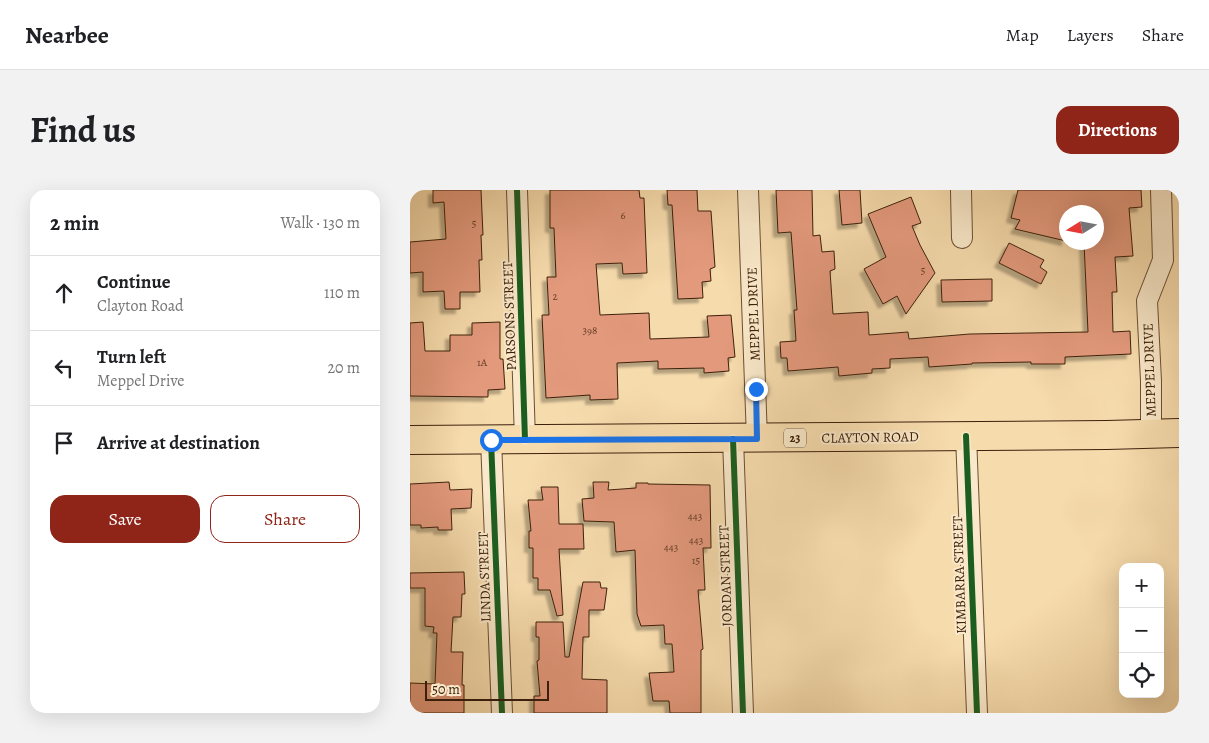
<!DOCTYPE html>
<meta charset="utf-8">
<style>
body{margin:0;font-family:Alegreya,serif;background:#f2f2f2;color:#202124}
.controls{position:absolute;right:15px;bottom:15px;display:grid;overflow:hidden;border-radius:10px;box-shadow:0 5px 20px #0002}
.controls button{width:45px;height:45px;display:grid;place-items:center;padding:0;border:0;border-bottom:1px solid #e0e0e0;background:#fff;color:#202124;font:25px sans-serif}
.compass{position:absolute;left:649px;top:15px;width:45px;height:45px;border-radius:50%;background:#fff;box-shadow:0 5px 20px #0002;rotate:259deg}
.scale{position:absolute;left:15px;bottom:12px;width:124px;box-sizing:border-box;padding-left:5px;border:2px solid #3d200c;border-top:0;font-size:14px;line-height:18px;white-space:nowrap;color:#3d200c;-webkit-text-stroke:4px #f9e8c9;paint-order:stroke}
.stop{position:absolute;width:15px;height:15px;margin:-11px;border:4px solid #1a73e8;border-radius:50%;background:#fff}
.stop.end{background:#1a73e8;border-color:#fff;box-shadow:0 1px 5px #0008}
.list{margin:0;padding:0;list-style:none}
h2{display:flex;justify-content:space-between;align-items:center;height:65px;margin:0;padding:0 20px;font-size:21px}
h2 small{font-size:16px;font-weight:400;color:#757577}
.list li{display:grid;grid-template-columns:32px 1fr auto;gap:15px;align-items:center;box-sizing:border-box;height:75px;padding:0 20px;border-top:1px solid #e0e0e0}
.list b{display:block;font-size:19px;white-space:nowrap}
.list p{margin:0;font-size:16px;white-space:nowrap;color:#757577}
.list em{font-size:16px;font-style:normal;color:#757577}
.actions{display:flex;gap:10px;padding:15px 20px}
.actions a{flex:1;padding:11px 0;border:1px solid #8f2418;border-radius:15px;text-align:center;font-size:18px;color:#8f2418}
.actions .main{background:#8f2418;color:#fff}
.icon{flex:none;width:28px;height:28px;fill:none;stroke:currentColor;stroke-width:2;stroke-linecap:round;stroke-linejoin:round}
.map{position:relative;flex:none;width:769px;height:523px;overflow:hidden;border-radius:15px}
header{display:flex;align-items:center;gap:30px;box-sizing:border-box;height:70px;padding:0 25px;background:#fff;border-bottom:1px solid #e0e0e0}
header strong{font-size:24px}
nav{display:flex;gap:28px;margin-inline-start:auto;font-size:18px}
.intro{display:flex;align-items:center;justify-content:space-between;box-sizing:border-box;height:120px;padding:0 30px}
h1{margin:0;font-size:35px}
.button{padding:12px 22px;border-radius:15px;background:#8f2418;color:#fff;font-size:18px;font-weight:700}
main{display:flex;gap:30px;padding:0 30px}
aside{flex:1;background:#fff;border-radius:15px;box-shadow:0 5px 20px #0002}
.map>svg:first-child{display:block}
</style>
<header>
<strong>Nearbee</strong>
<nav><a>Map</a><a>Layers</a><a>Share</a></nav>
</header>
<div class="intro"><h1>Find us</h1><a class="button">Directions</a></div>
<main>
<aside>
<h2>2 min<small>Walk · 130 m</small></h2>
<ul class="list">
<li><svg class="icon" aria-label="ahead" viewBox="0 0 24 24"><path d="M12 20V5M6 11l6-6 6 6"/></svg><div><b>Continue</b><p>Clayton Road</p></div><em>110 m</em></li>
<li><svg class="icon" aria-label="left" viewBox="0 0 24 24"><path d="M17 20v-9H6M10 6l-5 5 5 5"/></svg><div><b>Turn left</b><p>Meppel Drive</p></div><em>20 m</em></li>
<li><svg class="icon" aria-label="arrive" viewBox="0 0 24 24"><path d="M6 21V4h12l-3 4 3 4H6"/></svg><div><b>Arrive at destination</b></div></li>
</ul>
<div class="actions"><a class="main">Save</a><a>Share</a></div>
</aside>
<div class="map">
<svg width="769" height="523" viewBox="0 0 769 523">
<defs>
<filter id="shadow"><feDropShadow dx="-4.5" dy="4.5" stdDeviation="1" flood-color="#0004"/></filter>
</defs>
<rect width="100%" height="100%" fill="#f6dbac"/>
<filter id="stains"><feTurbulence type="fractalNoise" baseFrequency=".004" numOctaves="4"/><feColorMatrix values="0 0 0 0 .2 0 0 0 0 .09 0 0 0 0 .02 0 0 0 .5 -.17"/></filter>
<radialGradient id="worn" r=".72"><stop offset=".6" stop-color="#630" stop-opacity="0"/><stop offset="1" stop-color="#630" stop-opacity=".3"/></radialGradient>
<g fill="#e3997c" stroke="#3d200c" filter="url(#shadow)">
<polygon points="23,0 71,0 73,45 71,45 72,70 69,70 70,102 50,102 50,119 35,119 34,101 13,102 13,82 0,83 0,52 36,49 34,12 23,13"/>
<polygon points="140,0 229,0 230,8 234,8 237,83 213,84 212,73 186,74 190,125 239,123 240,149 299,147 297,126 321,125 325,167 318,168 319,181 294,183 294,178 248,179 248,171 207,173 208,209 180,210 180,205 136,208 132,125 139,125 137,87 146,87 144,38 140,38"/>
<polygon points="257,0 287,0 288,21 301,21 305,77 300,79 301,91 292,92 293,108 268,109 262,15 258,15"/>
<polygon points="366,0 402,0 403,46 410,45 412,62 424,61 425,79 420,81 423,124 458,122 459,145 498,142 499,149 560,144 678,142 674,52 686,52 686,22 656,22 656,51 605,39 610,30 601,28 608,0 731,0 732,17 719,18 723,66 705,67 707,102 702,102 703,142 720,141 721,164 655,167 655,174 621,174 621,172 562,173 562,174 519,177 518,167 480,169 480,178 462,179 462,183 429,186 428,177 378,181 377,168 371,168 370,152 386,151 384,120 387,120 381,42 368,43"/>
<polygon points="429,0 450,0 452,33 432,35"/>
<polygon points="501,7 511,33 502,36 510,55 525,83 496,124 487,106 473,114 454,79 476,67 458,24"/>
<polygon points="599,53 634,70 630,77 637,82 631,94 589,73"/>
<polygon points="582,89 582,111 532,112 531,90"/>
<polygon points="13,132 15,161 40,161 40,145 62,145 62,133 90,132 90,169 93,169 95,199 78,200 78,207 0,206 0,133"/>
<polygon points="39,292 40,300 62,299 61,318 41,319 42,340 28,340 28,337 11,338 11,335 0,335 0,294"/>
<polygon points="183,292 199,292 198,300 226,298 226,293 238,293 238,294 300,295 301,358 293,358 295,400 288,400 293,459 291,460 291,523 260,523 259,511 243,511 239,483 264,482 262,454 255,454 254,435 231,436 227,424 225,360 206,362 204,332 174,331 172,309 184,308"/>
<polygon points="131,297 148,297 149,334 173,334 174,359 149,359 153,425 147,426 140,400 128,400 128,388 123,388 123,358 119,358 119,341 121,341 118,310 133,310"/>
<polygon points="54,382 55,404 52,404 51,427 43,427 41,462 53,462 52,495 54,495 54,523 0,523 0,493 25,494 27,443 23,443 24,437 15,436 15,398 0,398 0,383"/>
<polygon points="173,392 190,392 191,398 197,398 194,420 179,420 179,447 173,447 172,489 197,490 197,523 124,523 124,506 130,506 127,471 129,470 129,447 126,447 126,432 153,432 155,467 159,467"/>
</g>
<g fill="none" stroke-linecap="round" stroke-linejoin="round">
<defs>
<g id="minor">
<polyline points="107,0 115,250"/>
<polyline points="338,0 347,249"/>
<polyline points="551,0 552,48"/>
<polyline points="741,244 741,191 737,111 753,70 751,0"/>
<polyline points="556,246 567,523"/>
<polyline points="323,249 333,523"/>
<polyline points="81,250 92,523"/>
</g>
<polyline id="primary" points="0,250 697,245 769,243"/>
</defs>
<use href="#minor" stroke="#6b4f34" stroke-width="22"/>
<use href="#primary" stroke="#3d200c" stroke-width="30"/>
<use href="#minor" stroke="#f9e8c9" stroke-width="20"/>
<use href="#primary" stroke="#f6dbac" stroke-width="28"/>
<defs>
<g id="cycleway">
<polyline points="107,0 115,250"/>
<polyline points="556,246 567,523"/>
<polyline points="323,249 333,523"/>
<polyline points="81,250 92,523"/>
</g>
</defs>
<use href="#cycleway" stroke="#f9e8c9" stroke-width="9"/>
<use href="#cycleway" stroke="#1b5e20" stroke-width="6"/>
</g>
<g fill="none" stroke-linecap="round" stroke-linejoin="round">
<polyline stroke="#1a73e8" stroke-width="6" points="81,250 347,249 346,199"/>
</g>
<g text-anchor="middle" stroke-width="4" stroke-linejoin="round" paint-order="stroke">
<g font-size="11" fill="#663e28">
<text x="213" y="29">6</text>
<text x="64" y="37">5</text>
<text x="513" y="84">5</text>
<text x="145" y="110">2</text>
<text x="180" y="144">398</text>
<text x="72" y="176">1A</text>
<text x="285" y="330">443</text>
<text x="286" y="354">443</text>
<text x="261" y="361">443</text>
<text x="286" y="374">15</text>
</g>
<rect fill="#f9e8c9" stroke="#755c45" stroke-width="1" x="374" y="238.5" width="22" height="19" rx="4"/>
<g font-size="12" font-weight="bold" fill="#3d200c">
<text x="385" y="252">23</text>
</g>
<g font-size="14" fill="#3d200c" stroke="#f9e8c9">
<text transform="translate(343 124) rotate(-92)" y="5">MEPPEL DRIVE</text>
<text transform="translate(99 126) rotate(-92)" y="5">PARSONS STREET</text>
<text transform="translate(739 180) rotate(-92)" y="5">MEPPEL DRIVE</text>
<text transform="translate(460 247) rotate(-1)" y="5">CLAYTON ROAD</text>
<text transform="translate(549 385) rotate(-92)" y="5">KIMBARRA STREET</text>
<text transform="translate(315 386) rotate(-92)" y="5">JORDAN STREET</text>
<text transform="translate(74 387) rotate(-92)" y="5">LINDA STREET</text>
</g>
</g>
<rect width="100%" height="100%" filter="url(#stains)"/>
<rect width="100%" height="100%" fill="url(#worn)"/>
</svg>
<div class="controls">
<button>+</button>
<button>−</button>
<button><svg class="icon" aria-label="locate" viewBox="0 0 24 24"><circle cx="12" cy="12" r="6"/><path d="M12 2v4M12 18v4M2 12h4M18 12h4"/></svg></button>
</div>
<svg class="compass" viewBox="-18 -18 36 36"><path d="M0-13l5 13h-10z" fill="#e53935"/><path d="M0 13l5-13h-10z" fill="#757577"/></svg>
<div class="scale">50 m</div>
<div class="stop" style="left:81px;top:250px"></div>
<div class="stop end" style="left:346px;top:199px"></div>
</div>
</main>
